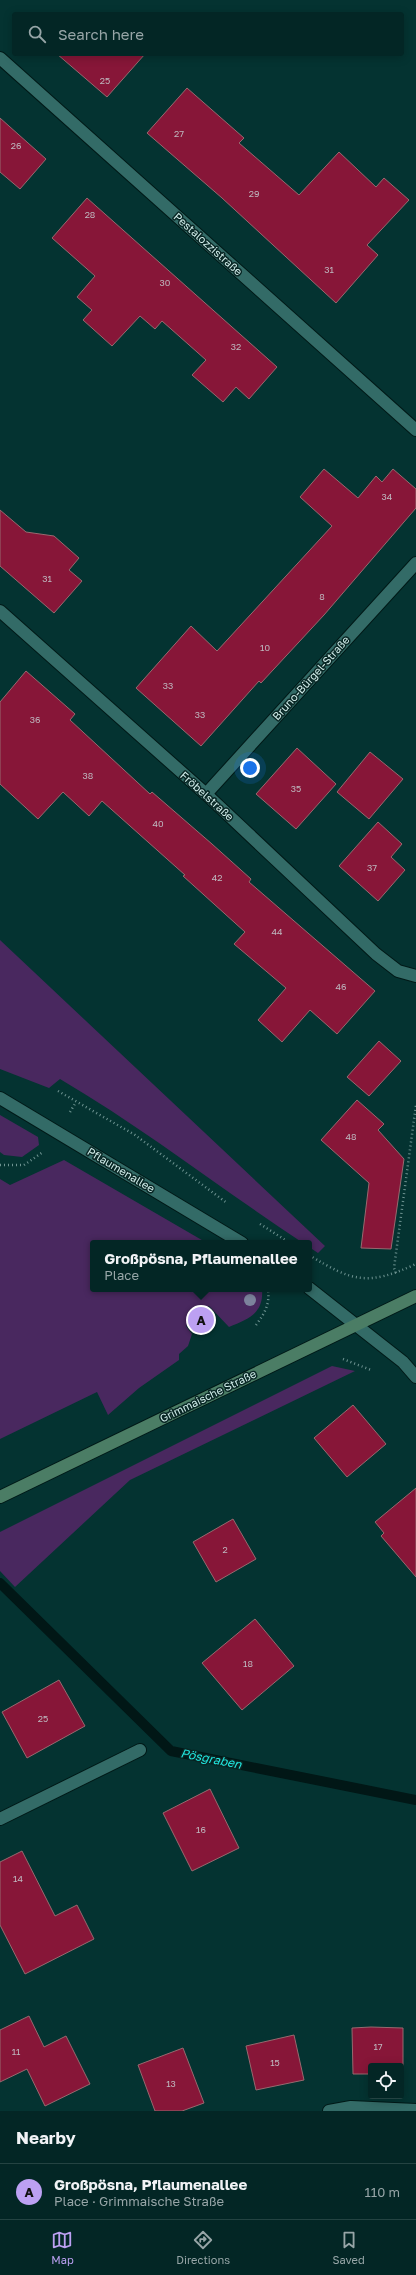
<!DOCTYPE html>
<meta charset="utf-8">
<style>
body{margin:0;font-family:"Golos Text",sans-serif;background:#113232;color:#f1f3f6}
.controls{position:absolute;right:12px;bottom:12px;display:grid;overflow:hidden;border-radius:4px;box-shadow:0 2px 10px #0003}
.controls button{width:36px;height:36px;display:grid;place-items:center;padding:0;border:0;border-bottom:1px solid #244342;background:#032625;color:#f1f3f6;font:20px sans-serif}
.you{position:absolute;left:250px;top:768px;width:14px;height:14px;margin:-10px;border:3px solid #fff;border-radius:50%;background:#1a73e8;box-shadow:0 0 0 6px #1a73e833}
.badge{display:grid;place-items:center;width:26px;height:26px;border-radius:50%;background:#bca0f2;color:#111;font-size:13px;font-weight:700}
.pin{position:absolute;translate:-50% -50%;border:2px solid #fff;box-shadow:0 1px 4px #0006}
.popup{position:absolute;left:90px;top:1240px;width:222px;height:52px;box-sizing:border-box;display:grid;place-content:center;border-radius:4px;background:#032625;filter:drop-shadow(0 1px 3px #0005);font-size:13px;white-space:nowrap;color:#97a5a7}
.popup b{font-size:15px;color:#f1f3f6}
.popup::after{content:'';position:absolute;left:50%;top:100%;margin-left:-8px;border:8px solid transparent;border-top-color:#032625}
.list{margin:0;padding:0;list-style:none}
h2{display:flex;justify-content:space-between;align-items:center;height:52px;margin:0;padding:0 16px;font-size:17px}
h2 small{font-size:13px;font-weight:400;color:#97a5a7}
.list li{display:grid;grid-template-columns:26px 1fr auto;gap:12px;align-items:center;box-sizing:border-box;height:56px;padding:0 16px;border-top:1px solid #244342}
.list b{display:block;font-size:15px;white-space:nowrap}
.list p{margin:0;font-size:13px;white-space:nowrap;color:#97a5a7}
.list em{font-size:13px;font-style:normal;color:#97a5a7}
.icon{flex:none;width:22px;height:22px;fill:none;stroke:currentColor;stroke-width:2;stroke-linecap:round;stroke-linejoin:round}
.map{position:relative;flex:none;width:416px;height:2111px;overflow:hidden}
.search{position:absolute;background:#032625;box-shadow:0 2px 10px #0003;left:12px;right:12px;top:12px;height:44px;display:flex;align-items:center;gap:10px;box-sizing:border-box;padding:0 14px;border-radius:4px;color:#97a5a7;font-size:15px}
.sheet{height:108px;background:#032625}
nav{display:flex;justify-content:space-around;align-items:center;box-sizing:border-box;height:56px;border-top:1px solid #244342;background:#032625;font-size:11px;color:#97a5a7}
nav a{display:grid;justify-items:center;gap:2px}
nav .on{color:#bca0f2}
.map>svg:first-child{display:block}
</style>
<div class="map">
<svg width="416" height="2111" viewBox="0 0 416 2111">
<rect width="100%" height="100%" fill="#043331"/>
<g fill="#49285f">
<path d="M 0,940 L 325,1246 L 318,1253 L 309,1247 L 309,1243 L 303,1243 C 221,1189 145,1129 60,1079 L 49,1088 L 0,1069 Z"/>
<polygon points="0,1115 38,1137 39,1145 22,1157 4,1155 0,1152"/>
<path d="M 64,1160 L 207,1243 L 93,1243 L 93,1289 L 262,1289 C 264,1314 248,1319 229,1327 L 209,1306 L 186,1326 L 192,1334 L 188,1346 L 179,1354 L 179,1360 L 139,1388 L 108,1415 L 97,1392 L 0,1439 L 0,1179 L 10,1185 Z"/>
<polygon points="332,1366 355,1371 130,1480 15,1587 0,1571 0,1532"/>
</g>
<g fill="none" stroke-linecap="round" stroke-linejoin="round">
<polyline stroke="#011716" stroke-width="10" points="0,1583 171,1751 416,1800"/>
</g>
<g fill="#871638" stroke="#97696f">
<polygon points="57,54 145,54 107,97"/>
<polygon points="187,88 244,138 239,143 299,195 339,152 376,187 384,178 409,200 367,245 378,255 336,303 222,198 147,133"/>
<polygon points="0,118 46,159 20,189 0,172"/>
<polygon points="87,198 277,367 249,399 236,387 223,402 192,375 206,360 162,321 155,329 140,316 112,346 83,320 92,310 77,297 95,276 52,238"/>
<polygon points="324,469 358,498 376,476 382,482 393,469 416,489 416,508 324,615 261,683 259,681 201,746 136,688 191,626 217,651 332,526 300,497"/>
<polygon points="0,510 26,532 54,536 79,558 69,570 82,581 54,613 0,566"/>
<polygon points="26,671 75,714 70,720 150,794 152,792 212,844 251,879 249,882 375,991 337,1034 310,1010 282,1042 258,1020 286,988 234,944 245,932 183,876 185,875 102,801 89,816 63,792 38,819 0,784 0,702"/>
<polygon points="297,748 336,784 296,829 256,794"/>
<polygon points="370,752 403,779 369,819 337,792"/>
<polygon points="378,822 402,844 391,857 405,870 378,901 339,866"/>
<polygon points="379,1041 401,1061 369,1096 347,1077"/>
<polygon points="357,1100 384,1124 378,1130 404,1159 391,1249 361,1248 369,1183 321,1140"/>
<polygon points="353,1405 386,1444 347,1477 314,1438"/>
<polygon points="416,1488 416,1577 381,1536 384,1533 375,1522"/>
<polygon points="233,1519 256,1559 216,1582 193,1542"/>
<polygon points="255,1619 294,1666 242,1710 202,1663"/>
<polygon points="59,1680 85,1726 27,1758 2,1712"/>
<polygon points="210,1789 239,1848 192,1871 163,1813"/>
<polygon points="22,1851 55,1916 77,1905 94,1939 25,1974 0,1925 0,1862"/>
<polygon points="29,2016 44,2047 66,2036 90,2084 45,2106 27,2069 0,2082 0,2030"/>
<polygon points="371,2027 403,2028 403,2073 401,2073 401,2066 371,2066 371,2074 353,2074 352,2028"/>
<polygon points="294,2035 304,2080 256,2090 246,2046"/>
<polygon points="183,2048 204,2103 182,2111 155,2111 138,2065"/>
</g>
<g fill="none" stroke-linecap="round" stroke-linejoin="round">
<defs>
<g id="street">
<polyline points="0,58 416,430"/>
<polyline points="0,611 206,794 376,954 398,971 416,976"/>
<polyline points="206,794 416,563"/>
<polyline points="0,1098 242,1243"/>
<polyline points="309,1288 403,1362 416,1377"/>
<polyline points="0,1819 140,1750"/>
<polyline points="329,2111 351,2107 416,2110"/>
</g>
<polyline id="secondary" points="0,1497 416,1296"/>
</defs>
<use href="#street" stroke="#001917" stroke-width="14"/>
<use href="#secondary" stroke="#001917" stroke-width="14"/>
<g stroke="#6e9391" stroke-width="2.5" stroke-dasharray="1 3" stroke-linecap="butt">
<polyline points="58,1091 135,1135 227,1203"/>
<polyline points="70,1112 76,1102"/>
<polyline points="0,1165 24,1165 43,1152"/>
<polyline points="260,1224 290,1243"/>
<path d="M 309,1255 C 353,1282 368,1286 416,1264"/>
<polyline points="396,1273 394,1268 416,1105"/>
<path d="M 256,1325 C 265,1313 270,1304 268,1289"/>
<polyline points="343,1359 371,1370"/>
</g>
<use href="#street" stroke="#336b67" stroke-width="12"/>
<use href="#secondary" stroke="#4b7d65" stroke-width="12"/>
</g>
<circle fill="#7c839c" cx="250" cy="1300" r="6"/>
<g text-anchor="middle" stroke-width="3" stroke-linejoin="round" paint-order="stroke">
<g font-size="9" fill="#beb7be">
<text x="105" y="84">25</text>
<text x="179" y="137">27</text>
<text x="16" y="149">26</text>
<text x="254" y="197">29</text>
<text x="90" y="218">28</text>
<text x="329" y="273">31</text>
<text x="165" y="286">30</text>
<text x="236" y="350">32</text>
<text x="387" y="500">34</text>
<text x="47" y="582">31</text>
<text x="322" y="600">8</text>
<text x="265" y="651">10</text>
<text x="168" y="689">33</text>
<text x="200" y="718">33</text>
<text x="35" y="723">36</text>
<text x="88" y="779">38</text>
<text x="296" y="792">35</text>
<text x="158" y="827">40</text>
<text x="372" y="871">37</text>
<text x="217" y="881">42</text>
<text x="277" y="935">44</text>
<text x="341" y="990">46</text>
<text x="351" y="1140">48</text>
<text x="225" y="1553">2</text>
<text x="248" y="1667">18</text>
<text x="43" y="1722">25</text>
<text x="201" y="1833">16</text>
<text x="18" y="1882">14</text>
<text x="378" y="2050">17</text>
<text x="16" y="2055">11</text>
<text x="275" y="2066">15</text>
<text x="171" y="2087">13</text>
</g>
<g font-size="11" fill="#d1edea" stroke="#092725">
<text transform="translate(208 244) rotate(42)" y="4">Pestalozzistraße</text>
<text transform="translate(311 678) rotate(-48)" y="4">Bruno-Bürgel-Straße</text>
<text transform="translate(207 796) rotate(42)" y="4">Fröbelstraße</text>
<text transform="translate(121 1170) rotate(31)" y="4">Pflaumenallee</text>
<text transform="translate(208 1396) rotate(-26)" y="4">Grimmaische Straße</text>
</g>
<g font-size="12" font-style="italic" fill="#21e9e1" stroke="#092725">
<text transform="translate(211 1759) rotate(11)" y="4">Pösgraben</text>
</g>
</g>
</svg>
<div class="controls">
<button><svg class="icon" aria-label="locate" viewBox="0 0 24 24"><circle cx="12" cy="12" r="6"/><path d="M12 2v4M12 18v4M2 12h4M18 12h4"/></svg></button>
</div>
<div class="you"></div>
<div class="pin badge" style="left:201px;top:1320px">A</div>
<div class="popup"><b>Großpösna, Pflaumenallee</b>Place</div>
<div class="search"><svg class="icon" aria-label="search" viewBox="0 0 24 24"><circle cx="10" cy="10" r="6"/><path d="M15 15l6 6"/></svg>Search here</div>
</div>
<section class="sheet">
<h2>Nearby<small></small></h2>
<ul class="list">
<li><span class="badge">A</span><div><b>Großpösna, Pflaumenallee</b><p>Place · Grimmaische Straße</p></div><em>110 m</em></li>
</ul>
</section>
<nav>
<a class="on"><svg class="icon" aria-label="map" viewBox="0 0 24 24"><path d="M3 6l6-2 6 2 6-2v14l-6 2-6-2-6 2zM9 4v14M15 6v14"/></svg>Map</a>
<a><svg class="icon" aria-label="directions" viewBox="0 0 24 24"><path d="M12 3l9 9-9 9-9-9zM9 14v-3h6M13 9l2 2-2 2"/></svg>Directions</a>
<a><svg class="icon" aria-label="saved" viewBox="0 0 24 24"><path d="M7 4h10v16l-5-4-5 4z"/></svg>Saved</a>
</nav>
